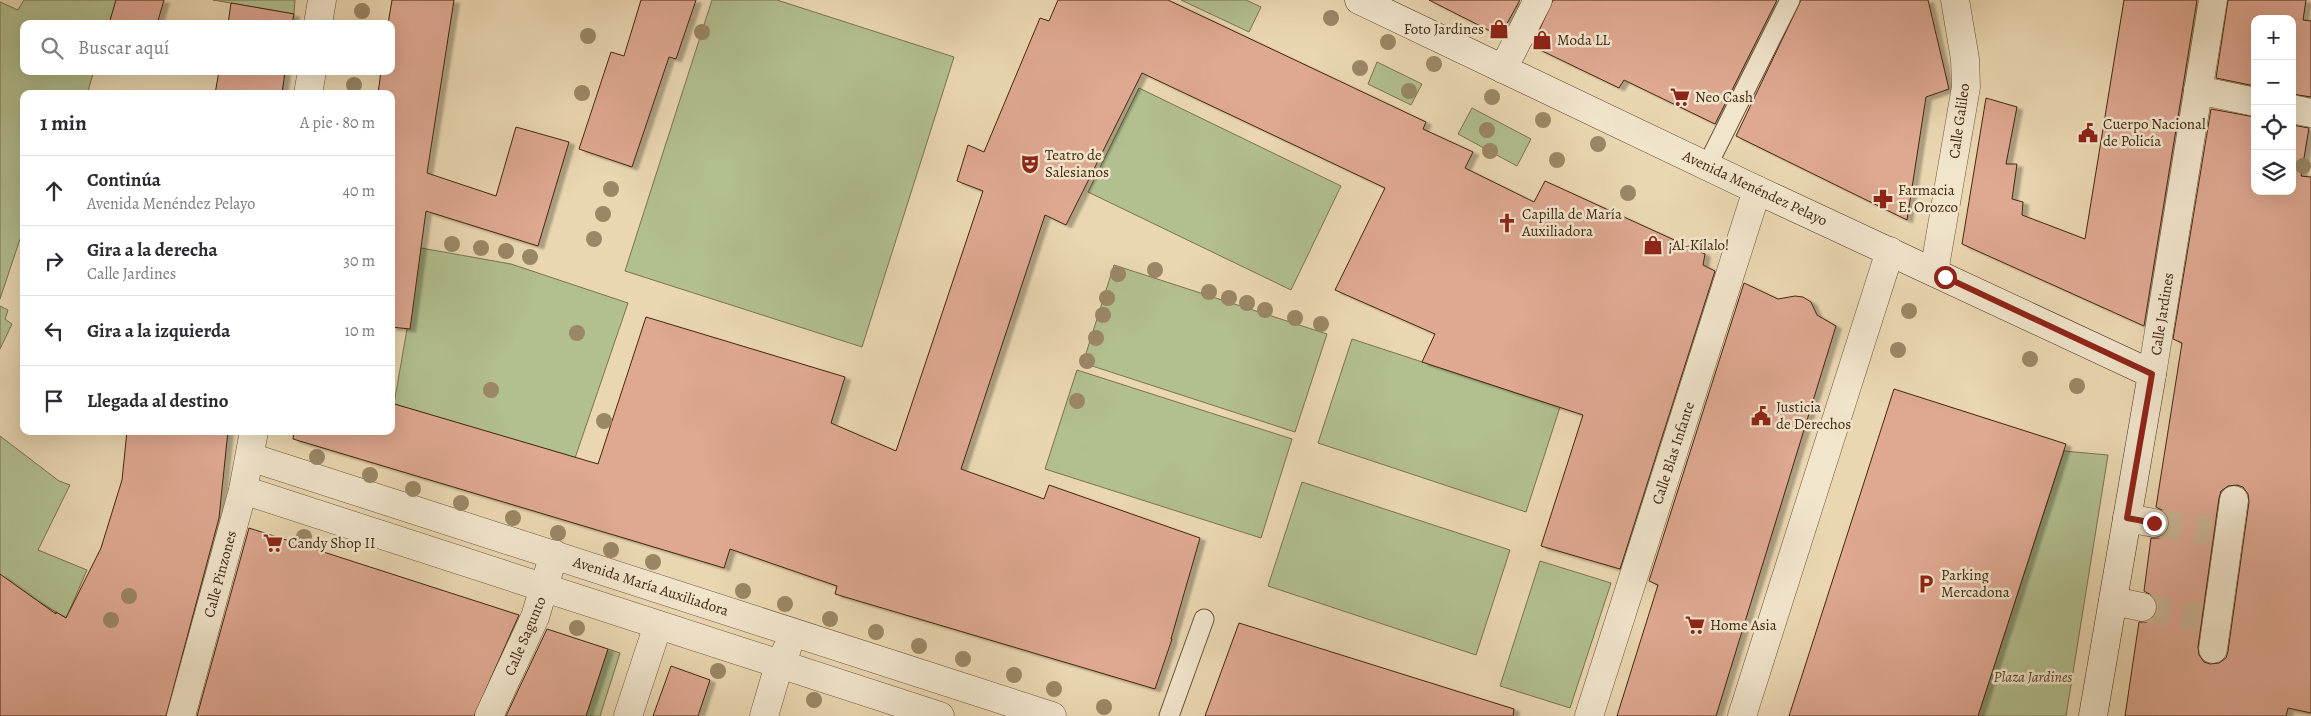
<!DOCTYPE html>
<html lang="es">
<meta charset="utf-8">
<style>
body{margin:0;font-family:Alegreya,serif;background:#f2f2f3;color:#2b2b33}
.controls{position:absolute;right:15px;top:15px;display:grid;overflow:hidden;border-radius:10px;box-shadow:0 5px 20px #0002}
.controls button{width:45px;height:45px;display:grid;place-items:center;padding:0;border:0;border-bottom:1px solid #e1e1e2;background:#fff;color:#2b2b33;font:25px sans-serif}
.stop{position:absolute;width:15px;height:15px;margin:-11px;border:4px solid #8f2418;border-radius:50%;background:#fff}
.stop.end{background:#8f2418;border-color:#fff;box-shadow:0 1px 5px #0008}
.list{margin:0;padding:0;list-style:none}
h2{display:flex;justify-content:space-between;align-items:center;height:65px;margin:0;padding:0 20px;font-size:21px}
h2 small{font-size:16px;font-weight:400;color:#7c7c81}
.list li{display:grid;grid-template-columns:32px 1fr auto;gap:15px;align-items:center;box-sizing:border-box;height:70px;padding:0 20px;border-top:1px solid #e1e1e2}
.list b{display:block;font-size:19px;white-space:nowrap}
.list p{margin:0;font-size:16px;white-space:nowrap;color:#7c7c81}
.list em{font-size:16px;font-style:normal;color:#7c7c81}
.icon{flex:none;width:28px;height:28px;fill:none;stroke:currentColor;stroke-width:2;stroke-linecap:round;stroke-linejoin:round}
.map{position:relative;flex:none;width:2311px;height:716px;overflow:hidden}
.search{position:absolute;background:#fff;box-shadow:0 5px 20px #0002;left:20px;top:20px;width:375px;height:55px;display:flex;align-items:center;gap:12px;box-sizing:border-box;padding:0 18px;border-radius:10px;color:#7c7c81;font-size:19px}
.panel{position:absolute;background:#fff;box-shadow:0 5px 20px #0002;left:20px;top:90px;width:375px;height:345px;border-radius:10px}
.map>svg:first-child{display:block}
</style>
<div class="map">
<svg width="2311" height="716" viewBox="0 0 2311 716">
<defs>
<filter id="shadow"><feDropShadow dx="5.5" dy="3" stdDeviation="1" flood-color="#0004"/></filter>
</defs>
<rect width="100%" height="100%" fill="#ead7b1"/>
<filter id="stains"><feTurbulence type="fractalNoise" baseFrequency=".004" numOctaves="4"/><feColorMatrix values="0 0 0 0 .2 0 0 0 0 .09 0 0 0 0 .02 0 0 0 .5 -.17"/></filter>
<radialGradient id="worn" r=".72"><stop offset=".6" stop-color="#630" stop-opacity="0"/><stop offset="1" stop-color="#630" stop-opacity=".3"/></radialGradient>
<g fill="#b2bf8f" stroke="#7a734f">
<polygon points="24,0 116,0 109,24 24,24 24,71 94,71 87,94 24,94 24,227 0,299 0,2 18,10"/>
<polygon points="213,0 295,0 294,14"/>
<polygon points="712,0 777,0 954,57 862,347 625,271"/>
<polygon points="1181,0 1246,0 1261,7 1249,32"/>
<polygon points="1377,62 1422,84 1411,105 1368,84"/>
<polygon points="1139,88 1341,186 1291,290 1088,192"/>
<polygon points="1472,108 1531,139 1517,166 1458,134"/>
<polygon points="421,248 511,264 628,303 575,458 394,404"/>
<polygon points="1114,265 1327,334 1295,432 1083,363"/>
<polygon points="0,306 8,310 5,319 12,324 0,349"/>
<polygon points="1352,339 1560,407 1526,512 1318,443"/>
<polygon points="1077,370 1292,439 1261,538 1045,469"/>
<polygon points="0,436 59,481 70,485 38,550 87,570 66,618 31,597 0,592"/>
<polygon points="2064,451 2108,455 2066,716 1978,716"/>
<polygon points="1302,482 1510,550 1476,655 1268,586"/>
<polygon points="1540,561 1611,583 1570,708 1500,686"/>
<polygon points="608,649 620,653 600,716 586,716"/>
</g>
<g fill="#dea891" stroke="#43270f" fill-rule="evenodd" filter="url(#shadow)">
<polygon points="116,0 164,0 157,24 109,24"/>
<polygon points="392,0 454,0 427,173 496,196 516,127 569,142 538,246 426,211 410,329 391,327 391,94 378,94 381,71 391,71 391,24 388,24"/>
<polygon points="641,0 696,0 676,59 669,57 632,167 579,149 611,52 624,56"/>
<polygon points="1058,0 1168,0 1426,122 1423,129 1473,152 1465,168 1534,202 1545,181 1705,254 1703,265 1715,271 1620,569 1541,546 1583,415 1422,362 1435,334 1335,290 1385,188 1142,73 1066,225 1045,215 961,469 1044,499 1049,485 1200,538 1171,639 1172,639 1155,689 835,594 837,586 730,549 724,568 293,439 294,431 391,431 391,403 598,464 646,317 845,377 831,423 896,451 983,191 957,181 968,145 984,152 1040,18 1049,21"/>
<polygon points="1429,0 1520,0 1500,36"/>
<polygon points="1553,0 1777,0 1715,124 1624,80 1619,88 1532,46"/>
<polygon points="1801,0 1928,0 1949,89 1926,97 1907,220 1736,136"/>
<polygon points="2124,0 2197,0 2144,326 1962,244 1986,98 2017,107 2006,164 2017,164 2012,199 2023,202 2022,215 2085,239"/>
<polygon points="2228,0 2306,0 2303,20 2311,21 2311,97 2292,94 2292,19 2255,19 2255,86 2216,78"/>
<polygon points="231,3 294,14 292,24 228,24"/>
<polygon points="219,71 285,71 282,94 215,94"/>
<path d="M 2211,109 L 2255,117 L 2255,191 L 2292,191 L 2292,125 L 2309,128 L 2301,176 L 2311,177 L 2311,713 L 2288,708 L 2286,716 L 2125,716 L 2139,622 L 2147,622 L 2153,618 L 2157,610 L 2157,602 L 2153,596 L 2144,591 L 2151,538 L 2159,538 L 2166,533 L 2169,525 L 2169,518 L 2164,511 L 2156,507 L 2182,343 L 2173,339 ZM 2237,485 L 2243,487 L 2248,494 L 2249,502 L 2228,651 L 2226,658 L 2219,663 L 2210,664 L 2204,662 L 2199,655 L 2198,647 L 2219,498 L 2221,491 L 2228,486 Z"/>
<polygon points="1744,283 1778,299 1795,296 1803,297 1811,302 1817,315 1836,326 1716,716 1617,716 1658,585 1649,581"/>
<polygon points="1894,389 2066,444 1978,716 1789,716"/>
<polygon points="127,431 228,431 219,518 166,716 0,716 0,574 56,614 56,612 66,618 101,548 122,480"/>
<polygon points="249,528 519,615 474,716 197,716"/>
<polygon points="1239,623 1514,709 1513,716 1205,716"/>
<polygon points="547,629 608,649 586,716 506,716"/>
<polygon points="671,666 710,680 698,716 653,716"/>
</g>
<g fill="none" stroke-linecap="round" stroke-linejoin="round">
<g stroke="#c9b491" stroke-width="28" stroke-dasharray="28 14" stroke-linecap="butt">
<polyline points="2154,523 2211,531"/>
<polyline points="2142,607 2199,618"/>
</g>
<defs>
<g id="service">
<polyline points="1707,166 1790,0"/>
<polyline points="1169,716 1204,619"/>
</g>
<g id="pedestrian">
<polyline points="2127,518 2154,523"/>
<polyline points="2113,601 2142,607"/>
<polyline points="2213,649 2234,500"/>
</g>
<g id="minor">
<polyline points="1503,69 1538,0"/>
<polyline points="2198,90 2255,102"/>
<polyline points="2292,109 2311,113"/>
<polyline points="489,716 535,617 554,554"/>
<polyline points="628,716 658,625"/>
<polyline points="1589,716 1757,190"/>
<polyline points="1742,716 1890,251"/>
</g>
<g id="tertiary">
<polyline points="318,24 322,0"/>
<polyline points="308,94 312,71"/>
<polyline points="1934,272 1966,87 1965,59 1955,0"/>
<polyline points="2152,374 2213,0"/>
<polyline points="250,457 1052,716"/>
<polyline points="243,490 940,716"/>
<polyline points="181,716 243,490 254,431"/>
<polyline points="764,716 779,665 787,649"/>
</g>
<polyline id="secondary" points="1359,0 1757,190 2152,374 2093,716"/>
</defs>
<use href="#service" stroke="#6d5338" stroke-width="21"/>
<use href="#pedestrian" stroke="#6d5338" stroke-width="29"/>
<use href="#minor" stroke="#6d5338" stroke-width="29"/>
<use href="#tertiary" stroke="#6d5338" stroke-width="29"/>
<use href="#secondary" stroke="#43270f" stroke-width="29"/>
<use href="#service" stroke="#f1e5cc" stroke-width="19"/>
<use href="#pedestrian" stroke="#f1e5cc" stroke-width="28"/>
<use href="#minor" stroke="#f1e5cc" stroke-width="28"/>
<use href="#tertiary" stroke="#f1e5cc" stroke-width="28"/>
<use href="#secondary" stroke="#f1e5cc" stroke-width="28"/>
</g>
<g fill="#9a8766">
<circle cx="362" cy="11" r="8"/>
<circle cx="1331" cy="18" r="8"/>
<circle cx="702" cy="32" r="8"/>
<circle cx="588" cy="36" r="8"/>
<circle cx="1388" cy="42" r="8"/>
<circle cx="1434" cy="64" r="8"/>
<circle cx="1360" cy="68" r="8"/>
<circle cx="354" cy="85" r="8"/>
<circle cx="1409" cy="91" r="8"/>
<circle cx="582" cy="93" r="8"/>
<circle cx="1492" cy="97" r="8"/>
<circle cx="1543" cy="120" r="8"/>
<circle cx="1487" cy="130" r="8"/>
<circle cx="1598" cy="144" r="8"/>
<circle cx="1490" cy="151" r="8"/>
<circle cx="1557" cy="160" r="8"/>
<circle cx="2303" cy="166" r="8"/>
<circle cx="611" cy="189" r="8"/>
<circle cx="1628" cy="193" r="8"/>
<circle cx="603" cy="214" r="8"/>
<circle cx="594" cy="239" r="8"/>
<circle cx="452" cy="244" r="8"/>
<circle cx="481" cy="248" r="8"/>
<circle cx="506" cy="251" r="8"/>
<circle cx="530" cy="257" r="8"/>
<circle cx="1155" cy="270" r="8"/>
<circle cx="1118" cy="274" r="8"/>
<circle cx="1209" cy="292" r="8"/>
<circle cx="1107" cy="298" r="8"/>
<circle cx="1229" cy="298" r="8"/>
<circle cx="1247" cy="303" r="8"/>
<circle cx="1265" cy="310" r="8"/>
<circle cx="1909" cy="311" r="8"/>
<circle cx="1103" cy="315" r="8"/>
<circle cx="1295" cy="318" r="8"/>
<circle cx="1321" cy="324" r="8"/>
<circle cx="577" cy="333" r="8"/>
<circle cx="1096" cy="338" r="8"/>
<circle cx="1898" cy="350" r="8"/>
<circle cx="2030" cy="359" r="8"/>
<circle cx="1087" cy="361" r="8"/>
<circle cx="2077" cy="386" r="8"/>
<circle cx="491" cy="390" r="8"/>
<circle cx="1077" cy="401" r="8"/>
<circle cx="604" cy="421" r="8"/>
<circle cx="317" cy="457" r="8"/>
<circle cx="370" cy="475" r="8"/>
<circle cx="413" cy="489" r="8"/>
<circle cx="461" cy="503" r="8"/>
<circle cx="513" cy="518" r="8"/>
<circle cx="558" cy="533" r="8"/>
<circle cx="304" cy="537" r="8"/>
<circle cx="611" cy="550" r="8"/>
<circle cx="653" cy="562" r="8"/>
<circle cx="743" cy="591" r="8"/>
<circle cx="129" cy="596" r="8"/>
<circle cx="785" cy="604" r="8"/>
<circle cx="830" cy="619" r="8"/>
<circle cx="111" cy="620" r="8"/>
<circle cx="577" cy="628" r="8"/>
<circle cx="876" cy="632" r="8"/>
<circle cx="919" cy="646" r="8"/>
<circle cx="963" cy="659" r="8"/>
<circle cx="718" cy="671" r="8"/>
<circle cx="1014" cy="675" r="8"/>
<circle cx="1054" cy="689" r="8"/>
<circle cx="814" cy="700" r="8"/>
<circle cx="1104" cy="707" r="8"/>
</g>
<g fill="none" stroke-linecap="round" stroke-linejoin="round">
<polyline stroke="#8f2418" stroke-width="6" points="1945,277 2152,374 2127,518 2154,523"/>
</g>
<defs>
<symbol id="shop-bare" viewBox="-9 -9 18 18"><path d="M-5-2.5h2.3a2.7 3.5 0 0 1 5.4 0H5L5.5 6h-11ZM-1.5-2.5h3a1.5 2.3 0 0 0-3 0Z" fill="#8f2418" stroke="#f1e5cc" stroke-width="2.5" paint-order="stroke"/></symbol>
<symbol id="supermarket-bare" viewBox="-9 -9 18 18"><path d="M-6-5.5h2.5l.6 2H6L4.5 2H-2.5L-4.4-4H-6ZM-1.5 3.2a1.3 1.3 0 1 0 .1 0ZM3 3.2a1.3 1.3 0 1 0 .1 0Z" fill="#8f2418" stroke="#f1e5cc" stroke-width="2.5" paint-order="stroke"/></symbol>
<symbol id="civic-bare" viewBox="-9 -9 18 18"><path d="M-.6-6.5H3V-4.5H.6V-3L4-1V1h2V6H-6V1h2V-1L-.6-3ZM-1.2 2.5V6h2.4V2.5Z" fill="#8f2418" stroke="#f1e5cc" stroke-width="2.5" paint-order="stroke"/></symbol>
<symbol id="theatre-bare" viewBox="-9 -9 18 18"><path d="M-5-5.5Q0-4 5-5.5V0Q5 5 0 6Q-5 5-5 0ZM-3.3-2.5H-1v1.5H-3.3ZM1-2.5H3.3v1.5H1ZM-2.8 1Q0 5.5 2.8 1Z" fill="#8f2418" stroke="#f1e5cc" stroke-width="2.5" paint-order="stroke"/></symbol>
<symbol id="pharmacy-bare" viewBox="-9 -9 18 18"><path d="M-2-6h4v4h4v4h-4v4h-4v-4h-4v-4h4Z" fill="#8f2418" stroke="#f1e5cc" stroke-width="2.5" paint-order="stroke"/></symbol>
<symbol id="church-bare" viewBox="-9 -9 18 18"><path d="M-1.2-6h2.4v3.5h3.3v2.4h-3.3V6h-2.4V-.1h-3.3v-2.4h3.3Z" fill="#8f2418" stroke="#f1e5cc" stroke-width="2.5" paint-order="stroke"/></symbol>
<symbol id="parking-bare" viewBox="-9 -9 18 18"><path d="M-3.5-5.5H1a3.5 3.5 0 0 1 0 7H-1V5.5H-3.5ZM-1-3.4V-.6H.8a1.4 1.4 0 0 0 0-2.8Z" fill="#8f2418" stroke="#f1e5cc" stroke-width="2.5" paint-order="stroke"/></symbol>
</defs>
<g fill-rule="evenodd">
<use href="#shop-bare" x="1485" y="15" width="28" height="28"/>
<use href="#shop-bare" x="1528" y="26" width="28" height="28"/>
<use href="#supermarket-bare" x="1666" y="83" width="28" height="28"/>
<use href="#civic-bare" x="2074" y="119" width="28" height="28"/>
<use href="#theatre-bare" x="1016" y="150" width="28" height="28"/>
<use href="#pharmacy-bare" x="1869" y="185" width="28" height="28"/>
<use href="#church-bare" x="1493" y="209" width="28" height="28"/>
<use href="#shop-bare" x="1639" y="231" width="28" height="28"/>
<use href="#civic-bare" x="1747" y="402" width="28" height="28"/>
<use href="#supermarket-bare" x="259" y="529" width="28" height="28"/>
<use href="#parking-bare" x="1912" y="570" width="28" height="28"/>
<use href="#supermarket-bare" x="1681" y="611" width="28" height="28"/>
</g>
<g text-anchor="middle" stroke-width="5" stroke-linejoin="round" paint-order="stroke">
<g font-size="15" fill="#43270f" stroke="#f1e5cc" text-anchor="start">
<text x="1484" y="34" text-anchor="end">Foto Jardines</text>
<text x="1557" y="45">Moda LL</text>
<text x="1695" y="102">Neo Cash</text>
<text x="2103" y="129">Cuerpo Nacional<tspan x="2103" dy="17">de Policía</tspan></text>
<text x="1045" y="160">Teatro de<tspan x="1045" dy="17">Salesianos</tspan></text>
<text x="1898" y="195">Farmacia<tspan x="1898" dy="17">E. Orozco</tspan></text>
<text x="1522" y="219">Capilla de María<tspan x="1522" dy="17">Auxiliadora</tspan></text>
<text x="1668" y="250">¡Al-Kílalo!</text>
<text x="1776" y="412">Justicia<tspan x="1776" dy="17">de Derechos</tspan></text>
<text x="288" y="548">Candy Shop II</text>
<text x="1941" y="580">Parking<tspan x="1941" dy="17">Mercadona</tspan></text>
<text x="1710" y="630">Home Asia</text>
</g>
<g font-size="15" fill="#43270f" stroke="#f1e5cc">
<text transform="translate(1959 121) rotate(-82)" y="5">Calle Galileo</text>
<text transform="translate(1755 188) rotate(25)" y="5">Avenida Menéndez Pelayo</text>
<text transform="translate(2162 314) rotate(-81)" y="5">Calle Jardines</text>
<text transform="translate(1673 453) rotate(-72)" y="5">Calle Blas Infante</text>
<text transform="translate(220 574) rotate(-75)" y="5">Calle Pinzones</text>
<text transform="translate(651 586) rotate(18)" y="5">Avenida María Auxiliadora</text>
<text transform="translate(525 636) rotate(-67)" y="5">Calle Sagunto</text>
</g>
<g font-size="15" font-style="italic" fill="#594529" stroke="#f1e5cc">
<text x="2033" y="682">Plaza Jardines</text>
</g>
</g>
<rect width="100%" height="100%" filter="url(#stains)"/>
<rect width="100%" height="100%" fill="url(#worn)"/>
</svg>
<div class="controls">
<button>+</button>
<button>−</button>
<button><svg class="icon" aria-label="locate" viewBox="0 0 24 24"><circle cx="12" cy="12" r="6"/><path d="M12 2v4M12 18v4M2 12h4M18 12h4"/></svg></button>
<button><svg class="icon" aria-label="layers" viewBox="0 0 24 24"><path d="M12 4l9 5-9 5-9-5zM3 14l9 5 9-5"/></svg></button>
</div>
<div class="stop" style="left:1945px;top:277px"></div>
<div class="stop end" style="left:2154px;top:523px"></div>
<div class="search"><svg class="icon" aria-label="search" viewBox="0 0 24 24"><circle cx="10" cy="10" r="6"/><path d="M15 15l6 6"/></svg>Buscar aquí</div>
<section class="panel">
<h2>1 min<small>A pie · 80 m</small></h2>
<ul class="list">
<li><svg class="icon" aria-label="ahead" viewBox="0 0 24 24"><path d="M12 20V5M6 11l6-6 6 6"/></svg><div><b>Continúa</b><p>Avenida Menéndez Pelayo</p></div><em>40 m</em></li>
<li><svg class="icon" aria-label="right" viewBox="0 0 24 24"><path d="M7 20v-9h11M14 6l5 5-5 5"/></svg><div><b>Gira a la derecha</b><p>Calle Jardines</p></div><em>30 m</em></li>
<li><svg class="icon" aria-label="left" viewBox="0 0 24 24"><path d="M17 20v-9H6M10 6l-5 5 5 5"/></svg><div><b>Gira a la izquierda</b></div><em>10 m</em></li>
<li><svg class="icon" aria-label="arrive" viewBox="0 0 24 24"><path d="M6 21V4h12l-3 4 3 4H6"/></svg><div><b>Llegada al destino</b></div></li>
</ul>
</section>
</div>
